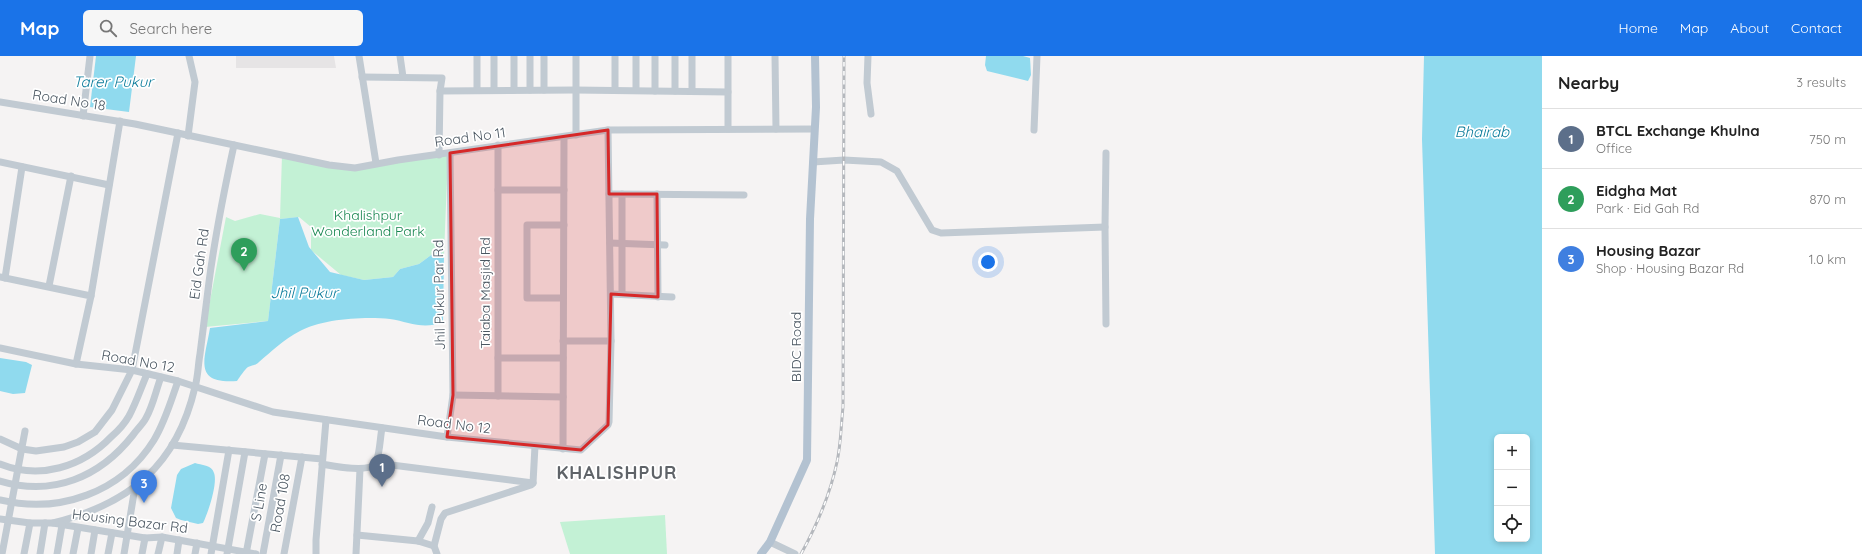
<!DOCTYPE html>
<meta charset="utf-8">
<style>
body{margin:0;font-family:Quicksand,sans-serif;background:#f6f6f6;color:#222}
.controls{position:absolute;right:12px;bottom:12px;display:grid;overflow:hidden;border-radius:6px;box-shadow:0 2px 6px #0003}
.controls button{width:36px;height:36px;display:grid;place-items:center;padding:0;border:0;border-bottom:1px solid #e0e0e0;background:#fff;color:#222;font:20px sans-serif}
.you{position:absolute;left:988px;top:206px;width:14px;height:14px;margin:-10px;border:3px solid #fff;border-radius:50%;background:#1a73e8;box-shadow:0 0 0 6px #1a73e833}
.badge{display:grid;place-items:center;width:26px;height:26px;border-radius:50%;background:#1a73e8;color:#fff;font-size:13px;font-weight:700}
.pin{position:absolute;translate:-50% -33px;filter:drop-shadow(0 1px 2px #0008)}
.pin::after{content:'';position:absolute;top:21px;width:14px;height:12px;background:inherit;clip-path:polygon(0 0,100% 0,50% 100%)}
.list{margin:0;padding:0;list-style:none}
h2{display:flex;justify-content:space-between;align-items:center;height:52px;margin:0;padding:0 16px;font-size:17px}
h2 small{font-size:13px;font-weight:400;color:#767676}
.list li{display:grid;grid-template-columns:26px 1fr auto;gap:12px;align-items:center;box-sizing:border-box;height:60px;padding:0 16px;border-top:1px solid #e0e0e0}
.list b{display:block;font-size:15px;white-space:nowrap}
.list p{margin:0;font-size:13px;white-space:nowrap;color:#767676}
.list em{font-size:13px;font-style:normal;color:#767676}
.icon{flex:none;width:22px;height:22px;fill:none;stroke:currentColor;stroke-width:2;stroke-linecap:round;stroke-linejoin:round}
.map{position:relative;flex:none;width:1542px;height:498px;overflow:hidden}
header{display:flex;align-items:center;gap:24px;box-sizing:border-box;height:56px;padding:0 20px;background:#1a73e8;color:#fff}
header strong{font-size:19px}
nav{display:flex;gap:22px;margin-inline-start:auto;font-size:14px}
.search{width:280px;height:36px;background:#f6f6f6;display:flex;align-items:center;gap:10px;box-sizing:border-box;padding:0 14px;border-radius:6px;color:#767676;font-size:15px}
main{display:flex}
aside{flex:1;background:#fff}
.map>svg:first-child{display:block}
</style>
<header>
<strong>Map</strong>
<div class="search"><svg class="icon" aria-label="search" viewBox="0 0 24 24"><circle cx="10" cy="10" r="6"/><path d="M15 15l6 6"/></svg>Search here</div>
<nav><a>Home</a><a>Map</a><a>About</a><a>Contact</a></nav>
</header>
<main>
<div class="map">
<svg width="1542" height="498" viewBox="0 0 1542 498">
<rect width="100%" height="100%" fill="#f5f3f3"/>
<polygon fill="#e6e4e5" points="236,0 334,0 336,12 236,12"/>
<g fill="#c3f1d5">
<polygon points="448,97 444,199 438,194 419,208 400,213 393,221 364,224 341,219 311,194 311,171 299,161 280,163 268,265 205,271 226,161 235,165 260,158 280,162 282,99 355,112"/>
<polygon points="665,459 667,498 570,498 560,466"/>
</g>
<g fill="#90daee" fill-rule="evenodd">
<polygon points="96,0 136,0 129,56 90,51"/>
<polygon points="986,0 1023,0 1030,2 1031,19 1028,25 987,15 985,9"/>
<path d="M 1424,0 L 1542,0 L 1542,498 L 1435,498 L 1422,83 ZM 1497,381 L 1527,381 L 1527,483 L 1497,483 Z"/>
<path d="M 298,161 L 309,191 L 330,216 L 364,224 L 393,221 L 400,213 L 419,208 L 438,194 L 444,199 L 443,266 C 423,274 409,266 390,263 C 365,260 321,263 300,275 C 284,283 272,295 259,306 C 255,310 252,309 248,311 C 244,314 240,321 237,325 C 192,328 205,303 210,272 L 268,265 L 280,163 Z"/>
<polygon points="0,302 26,306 32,309 25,337 13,338 0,335"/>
<path d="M 195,407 C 201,409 212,409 214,417 C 218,427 208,457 203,467 L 198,468 L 181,464 L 176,462 L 171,452 L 177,419 L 181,413 Z"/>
</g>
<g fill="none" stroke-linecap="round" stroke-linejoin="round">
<g stroke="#c1cad2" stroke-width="7">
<polyline points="359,0 376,107"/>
<polyline points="400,0 403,21"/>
<polyline points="544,0 544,34"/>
<polyline points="775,0 776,73"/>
<polyline points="868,0 867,27 871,58"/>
<polyline points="362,21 442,22 440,35 439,99"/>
<polyline points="477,34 477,0"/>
<polyline points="494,34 494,0"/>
<polyline points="514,34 514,0"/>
<polyline points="530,34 530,0"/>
<polyline points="615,34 615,0"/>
<polyline points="636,34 636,0"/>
<polyline points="440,35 575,34 728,36"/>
<polyline points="655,35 655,0"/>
<polyline points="675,35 675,0"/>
<polyline points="692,35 692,0"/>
<polyline points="0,46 135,68 329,109 355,112 398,104 608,74 813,73"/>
<polyline points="83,60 90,0"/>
<polyline points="728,73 728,0"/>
<polyline points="1034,74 1037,0"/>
<polyline points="576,79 576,0"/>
<polyline points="188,80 195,26 189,0"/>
<polyline points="498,89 498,340"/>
<polyline points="0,106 109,129"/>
<polyline points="813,106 844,104 881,106 897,115 932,174 941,177 1105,171"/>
<polyline points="498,134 564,134"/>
<polyline points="609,138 744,139"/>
<polyline points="657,138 658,241"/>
<polyline points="610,187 665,189"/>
<polyline points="0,221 91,240 76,308"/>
<polyline points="5,222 22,111"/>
<polyline points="49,230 71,120"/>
<polyline points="611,238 672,241"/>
<polyline points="622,238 622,138"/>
<polyline points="91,240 120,65"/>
<polyline points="563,242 527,242 527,169 564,169"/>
<polyline points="1106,268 1105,171 1106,97"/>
<polyline points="563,285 611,285"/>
<polyline points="0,292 76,308 132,314 178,325 273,356 447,381 581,394 608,369 609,366 611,285 608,74"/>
<polyline points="498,302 563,302"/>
<polyline points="453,339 563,341"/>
<polyline points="447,381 453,339 450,97"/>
<polyline points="0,383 22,393 36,395 64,391 78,386 95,376 112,354 132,314 178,77"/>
<polyline points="172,389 322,403"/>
<polyline points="563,393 564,81"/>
<polyline points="376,407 533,427 535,390"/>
<path d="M 0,408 C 40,424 82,411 111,381 C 118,375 125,367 129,360 C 136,347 141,332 147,318"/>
<path d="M 322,408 C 333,410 371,418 376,406 C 380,397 380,382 382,372"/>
<path d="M 0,425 C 53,441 100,421 133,379 C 137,373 143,368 146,362 C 153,350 156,334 161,321"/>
<path d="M 0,444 C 59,458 121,437 154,384 C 165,366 171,345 178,325"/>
<polyline points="0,463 30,467 53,467 145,482 162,481 256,498"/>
<path d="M 53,467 C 130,448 177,409 195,331 C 198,321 198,309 200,298 C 203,274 206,250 209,226 C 215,180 224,135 234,89"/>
<polyline points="357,479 418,485 434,490 437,498"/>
<polyline points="418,485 428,467 432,451"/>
<polyline points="770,486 795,498"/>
<polyline points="434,490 441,463 445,457 531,429 533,427"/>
<polyline points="2,498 25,375"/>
<polyline points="24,498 30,467"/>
<polyline points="40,498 45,467"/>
<polyline points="57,498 62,469"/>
<polyline points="73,498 78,472"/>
<polyline points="91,498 95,474"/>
<polyline points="108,498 112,477"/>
<polyline points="124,498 135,431"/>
<polyline points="142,498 145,482"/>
<polyline points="158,498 162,481"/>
<polyline points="177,498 179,484"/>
<polyline points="195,498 197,487"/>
<polyline points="211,498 229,394"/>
<polyline points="227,498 245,396"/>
<polyline points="246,498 265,398"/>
<polyline points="263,498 281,399"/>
<polyline points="284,498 302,401"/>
<polyline points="316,498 316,484 326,364"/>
<polyline points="356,498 360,413"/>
</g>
<polyline stroke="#b3c2d1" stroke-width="8" points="761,498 770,486 807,404 810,163 816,51 815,0"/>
<defs>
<path id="rail" d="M 801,498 C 817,469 830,439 837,406 C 841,388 841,369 843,351 L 844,0"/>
</defs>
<use href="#rail" stroke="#b5b8bd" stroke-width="3"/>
<use href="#rail" stroke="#fff" stroke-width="1.5" stroke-dasharray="4.5" stroke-linecap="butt"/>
</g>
<path fill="#d62828" fill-opacity="0.2" stroke="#d62828" stroke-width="3" stroke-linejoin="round" d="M 608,74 L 609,138 L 657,138 L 658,241 L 611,238 L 608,369 L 581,394 L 447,381 L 453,339 L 450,97 Z"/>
<g text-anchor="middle" stroke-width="3.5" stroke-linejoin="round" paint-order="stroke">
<g font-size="14" fill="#4a5661" stroke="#fff">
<text transform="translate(69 44) rotate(9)" y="5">Road No 18</text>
<text transform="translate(470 81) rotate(-8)" y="5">Road No 11</text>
<text transform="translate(199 208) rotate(-82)" y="5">Eid Gah Rd</text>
<text transform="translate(485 237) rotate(-90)" y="5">Taiaba Masjid Rd</text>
<text transform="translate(439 239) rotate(-91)" y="5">Jhil Pukur Par Rd</text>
<text transform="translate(796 291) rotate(-90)" y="5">BIDC Road</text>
<text transform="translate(138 305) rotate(10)" y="5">Road No 12</text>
<text transform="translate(454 368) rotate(7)" y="5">Road No 12</text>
<text transform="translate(259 446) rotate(-80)" y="5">S Line</text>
<text transform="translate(280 447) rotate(-80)" y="5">Road 108</text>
<text transform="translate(130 465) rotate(7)" y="5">Housing Bazar Rd</text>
</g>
<g font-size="14" fill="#17864f" stroke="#fff">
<text x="368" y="164">Khalishpur<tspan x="368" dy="16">Wonderland Park</tspan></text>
</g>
<g font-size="15" font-style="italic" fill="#0c7c9b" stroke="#fff">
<text x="113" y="31">Tarer Pukur</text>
<text x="1482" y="81">Bhairab</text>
<text x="304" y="242">Jhil Pukur</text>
</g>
<g font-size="18" font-weight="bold" letter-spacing="1" fill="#5f6368" stroke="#fff">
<text x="617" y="423">KHALISHPUR</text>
</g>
</g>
</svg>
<div class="controls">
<button>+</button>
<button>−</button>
<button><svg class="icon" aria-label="locate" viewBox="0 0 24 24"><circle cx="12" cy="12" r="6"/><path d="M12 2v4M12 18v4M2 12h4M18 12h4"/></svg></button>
</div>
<div class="you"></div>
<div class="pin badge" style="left:382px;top:431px;background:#5c6f8a">1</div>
<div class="pin badge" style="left:244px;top:215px;background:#2e9e5b">2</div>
<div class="pin badge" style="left:144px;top:447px;background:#3f7fe0">3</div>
</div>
<aside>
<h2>Nearby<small>3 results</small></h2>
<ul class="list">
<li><span class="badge" style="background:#5c6f8a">1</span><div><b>BTCL Exchange Khulna</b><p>Office</p></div><em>750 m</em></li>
<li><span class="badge" style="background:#2e9e5b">2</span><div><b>Eidgha Mat</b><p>Park · Eid Gah Rd</p></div><em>870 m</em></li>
<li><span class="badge" style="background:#3f7fe0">3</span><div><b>Housing Bazar</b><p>Shop · Housing Bazar Rd</p></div><em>1.0 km</em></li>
</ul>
</aside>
</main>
